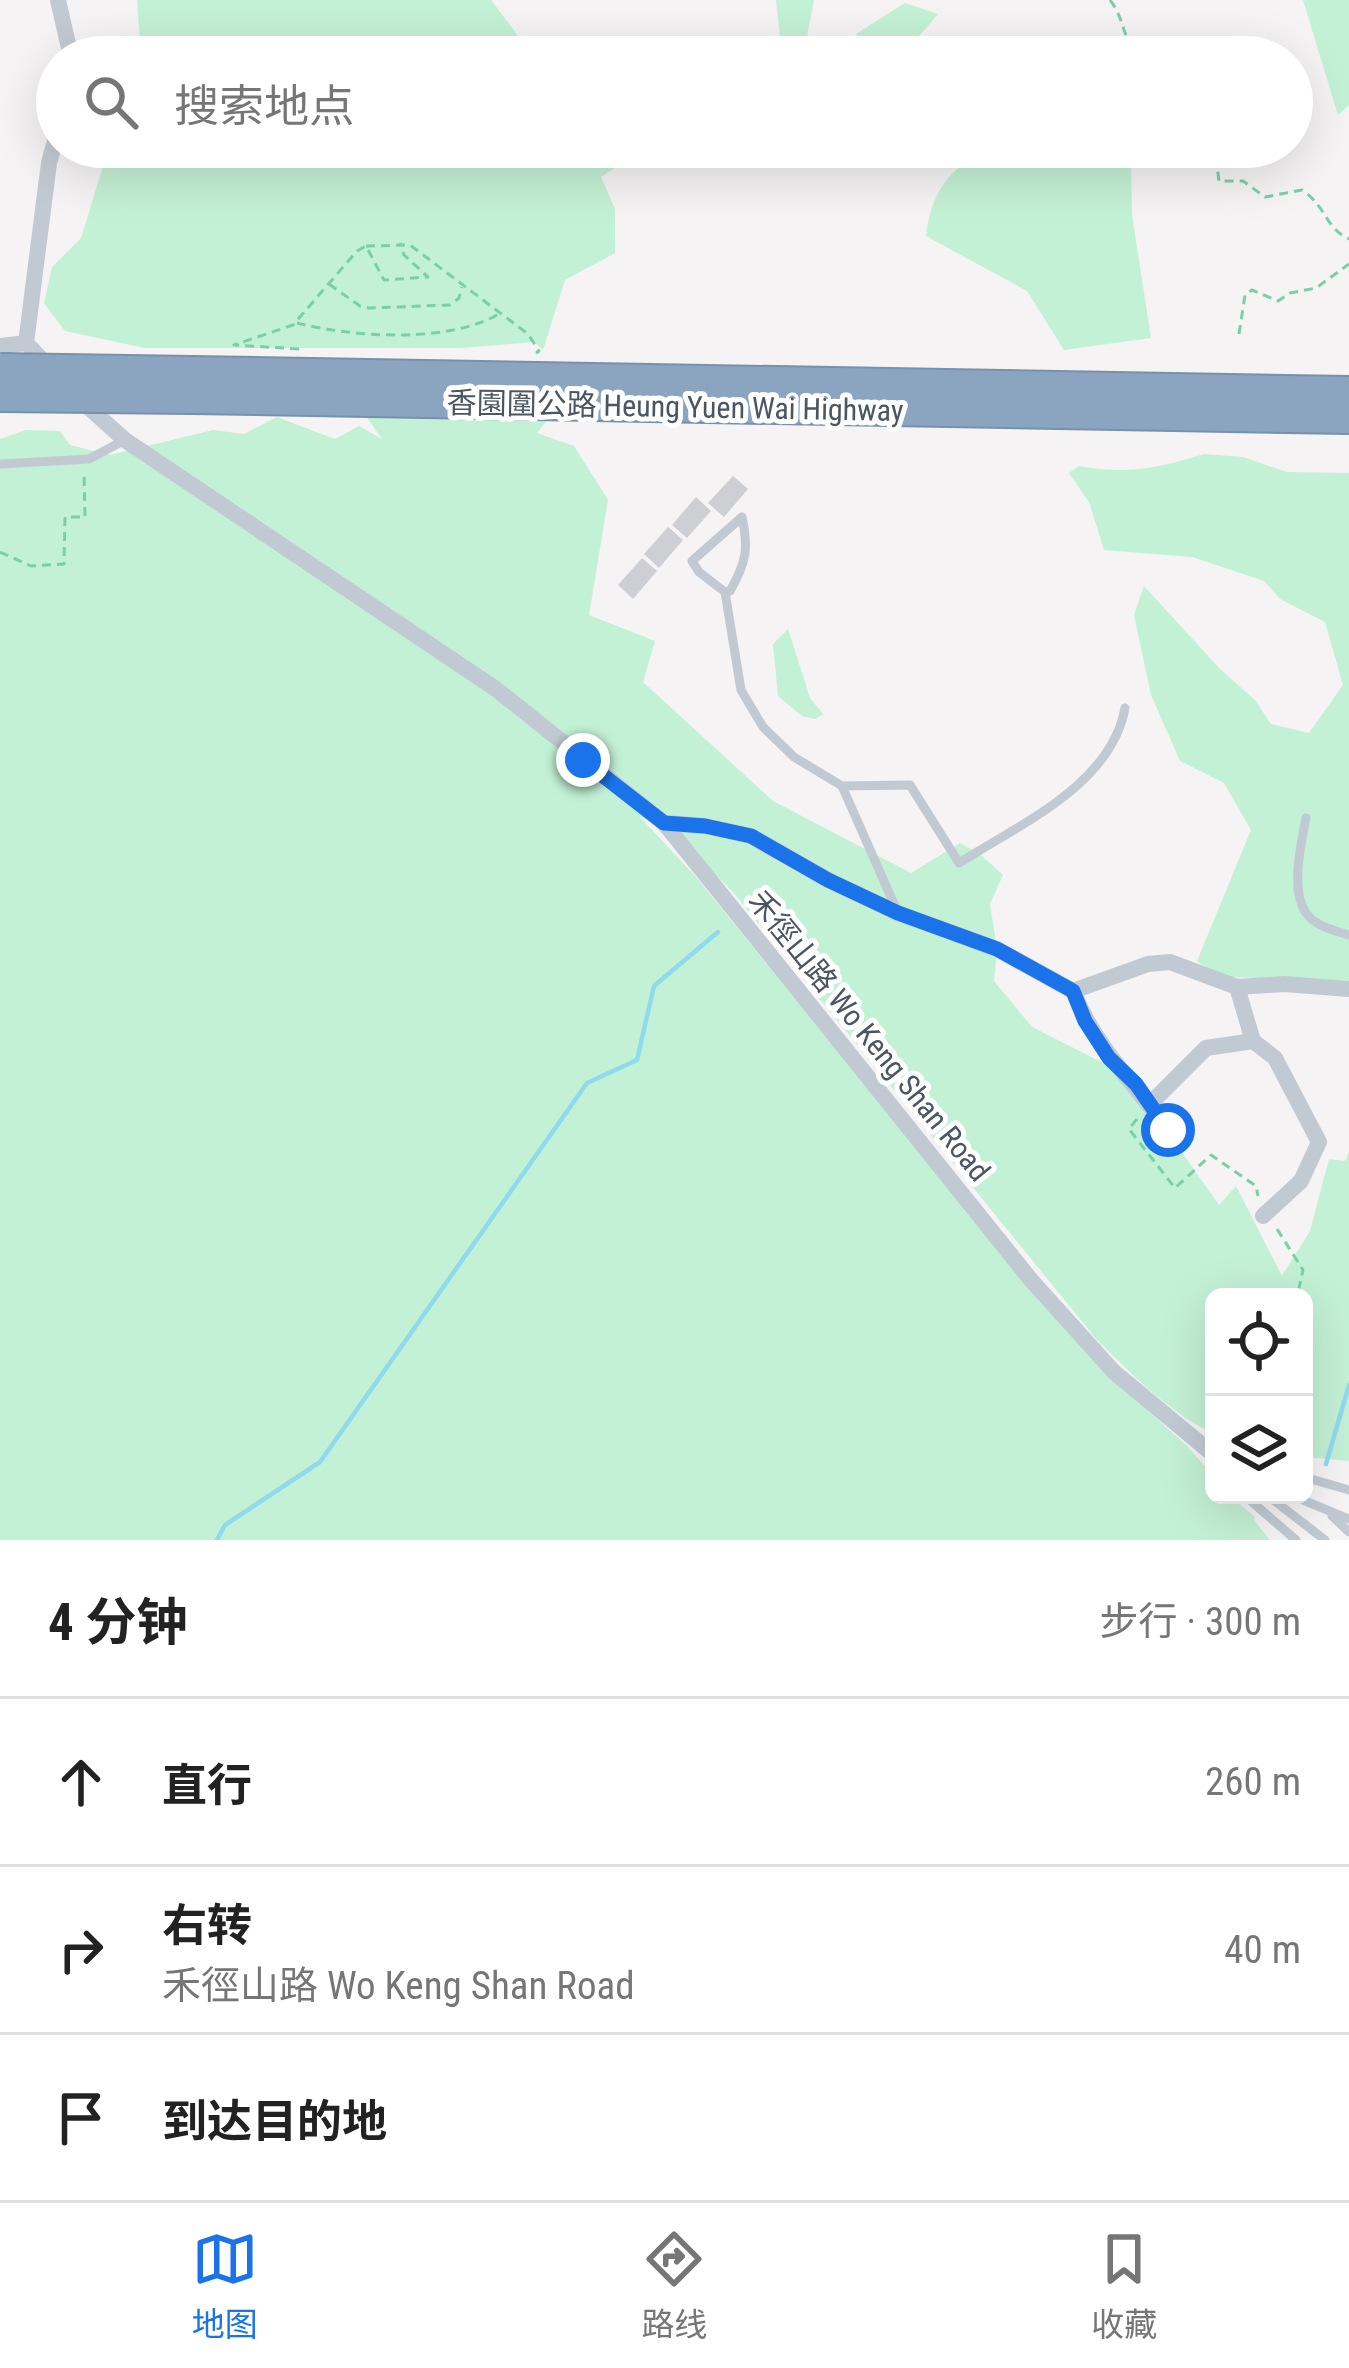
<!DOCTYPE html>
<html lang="zh">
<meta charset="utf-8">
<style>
body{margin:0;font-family:"Roboto Condensed","Noto Sans SC",sans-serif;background:#f6f6f6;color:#222}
.controls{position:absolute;right:36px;bottom:36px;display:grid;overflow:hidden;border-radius:18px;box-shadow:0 12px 48px #0002}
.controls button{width:108px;height:108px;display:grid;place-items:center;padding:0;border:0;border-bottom:3px solid #e0e0e0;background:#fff;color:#222;font:60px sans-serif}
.stop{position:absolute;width:36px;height:36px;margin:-27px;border:9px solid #1a73e8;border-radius:50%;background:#fff}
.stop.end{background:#1a73e8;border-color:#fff;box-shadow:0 3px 12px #0008}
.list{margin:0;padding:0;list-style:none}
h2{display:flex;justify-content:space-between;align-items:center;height:156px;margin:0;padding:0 48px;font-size:51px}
h2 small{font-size:39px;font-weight:400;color:#767676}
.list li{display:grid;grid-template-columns:78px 1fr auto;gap:36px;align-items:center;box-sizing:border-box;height:168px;padding:0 48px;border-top:3px solid #e0e0e0}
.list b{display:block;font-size:45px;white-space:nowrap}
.list p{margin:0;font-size:39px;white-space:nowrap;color:#767676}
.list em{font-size:39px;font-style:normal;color:#767676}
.icon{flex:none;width:66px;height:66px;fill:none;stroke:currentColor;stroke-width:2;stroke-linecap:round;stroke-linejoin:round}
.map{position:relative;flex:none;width:1349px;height:1540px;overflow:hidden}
.search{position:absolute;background:#fff;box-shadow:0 12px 48px #0002;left:36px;right:36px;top:36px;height:132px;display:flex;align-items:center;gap:30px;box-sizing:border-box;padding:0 42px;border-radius:66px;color:#767676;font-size:45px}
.sheet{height:660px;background:#fff}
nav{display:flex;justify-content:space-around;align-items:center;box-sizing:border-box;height:168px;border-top:3px solid #e0e0e0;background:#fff;font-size:33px;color:#767676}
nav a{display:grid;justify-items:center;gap:6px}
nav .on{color:#1a73e8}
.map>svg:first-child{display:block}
</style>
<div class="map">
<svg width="1349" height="1540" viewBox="0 0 1349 1540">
<rect width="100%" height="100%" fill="#f5f3f3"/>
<g fill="#c3f1d5">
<polygon points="137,0 491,0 534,57 141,57"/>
<polygon points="776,0 814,0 807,36 781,46"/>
<polygon points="1303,0 1349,0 1349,105 1338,115"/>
<path d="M 905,3 L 938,14 C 919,36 905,57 874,57 L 856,34 Z"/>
<polygon points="109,147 630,147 630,158 601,177 615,209 615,253 565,280 543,350 534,342 461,348 145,348 65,331 44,303 52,267 81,238"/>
<path d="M 990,147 L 1116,147 L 1131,151 L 1132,215 L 1151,338 L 1064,350 L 1027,291 L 926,236 C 931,192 950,167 990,147 Z"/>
<path d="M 363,412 L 553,413 L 537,433 L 574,446 L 608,500 L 589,615 L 655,641 L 643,682 L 773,801 L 911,873 L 960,843 L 981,855 L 1003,875 L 990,904 L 997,949 L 994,981 L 1032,1027 L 1127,1075 L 1219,1205 L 1236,1186 L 1282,1276 L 1310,1231 L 1329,1159 L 1345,1161 L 1349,1152 L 1349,1461 L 1304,1457 L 1304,1297 L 1214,1297 L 1214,1434 C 1168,1412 1133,1375 1097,1340 L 732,891 L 664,823 L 640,817 L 696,877 L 1042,1303 L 1102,1369 L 1187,1446 L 1214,1477 L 1214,1495 L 1229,1495 L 1255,1517 L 1254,1520 L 1270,1540 L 0,1540 L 0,439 L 26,430 L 60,431 L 70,445 L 110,455 L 213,430 L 244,434 L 277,417 L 335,439 L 359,426 L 382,439 Z"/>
<path d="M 1204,454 L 1243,457 L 1287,472 L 1349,473 L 1349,981 L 1221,977 L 1197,961 L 1251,830 L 1224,783 L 1180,761 L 1151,695 L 1134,615 L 1144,586 L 1220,669 L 1255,700 L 1271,724 L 1309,733 L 1343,685 L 1325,622 L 1280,599 L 1264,581 L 1192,557 L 1104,550 L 1089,502 L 1069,473 L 1079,466 C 1125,475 1160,468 1204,454 Z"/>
<polygon points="788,629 810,698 823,714 815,719 802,716 778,696 773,644"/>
</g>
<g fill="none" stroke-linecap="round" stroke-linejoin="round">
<g stroke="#90daee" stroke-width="4.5">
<polyline points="1326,1464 1349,1385"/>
<polyline points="217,1540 225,1525 320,1462 587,1083 637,1060 654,986 718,932"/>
</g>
</g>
<g fill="#cdcfd5">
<polygon points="733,476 748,489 724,517 708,503"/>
<polygon points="696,497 711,511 687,538 672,525"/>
<polygon points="668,527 683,540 659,568 644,554"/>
<polygon points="642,558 657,571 633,599 618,585"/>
</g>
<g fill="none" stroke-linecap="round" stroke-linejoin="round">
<defs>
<g id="highway">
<polyline points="192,372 1349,392"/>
<polyline points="192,398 1349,418"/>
</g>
</defs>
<use href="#highway" stroke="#7690ad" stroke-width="34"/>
<g stroke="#7ad0a6" stroke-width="3" stroke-dasharray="9 6" stroke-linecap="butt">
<path d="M 1110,0 C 1124,18 1123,37 1136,57"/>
<path d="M 1202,147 L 1217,166 L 1219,181 L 1243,181 L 1265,197 L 1302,190 C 1327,207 1325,228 1349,239"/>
<polyline points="366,246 410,245 528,334 539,351 536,353"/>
<polyline points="329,284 360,306 369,308 450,305 459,298 462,287"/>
<path d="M 297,323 C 354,337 446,344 499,314"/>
<polyline points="1239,334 1245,295 1252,290 1278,301 1290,293 1316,288 1349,264"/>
<polyline points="299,349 234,345 293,325 357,251 366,246 384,280 428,277 404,255 400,243"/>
<polyline points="0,552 31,566 64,564 65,517 85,517 84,473"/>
<polyline points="1137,1119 1129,1129 1175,1188 1211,1155 1256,1186 1258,1196"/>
<polyline points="1277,1229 1303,1270 1297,1297"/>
</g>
<g stroke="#c1cad2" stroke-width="9">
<polyline points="1,464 89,459 125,440"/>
<path d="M 725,592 L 730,591 C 746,563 749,549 742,517 L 692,561 L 699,572 L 725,592 L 741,690 L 763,727 L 794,757 L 842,786 L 910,785 L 959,863 C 1020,824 1111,785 1125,708"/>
<polyline points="842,786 898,913"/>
<path d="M 1306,818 C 1301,844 1290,890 1306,913 C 1316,927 1334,930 1349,935"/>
<polyline points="1304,1477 1349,1490"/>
<polyline points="1244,1495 1296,1540"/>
<polyline points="1267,1495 1325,1540"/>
<polyline points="1291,1495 1349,1519"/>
<polyline points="1332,1516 1349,1532"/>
</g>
<g stroke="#c1cad2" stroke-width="16">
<polyline points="58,0 71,57"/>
<polyline points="26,343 49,163 57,134"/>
<polyline points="0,346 26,343 52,370"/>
<polyline points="78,398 125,440 496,689 664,823 1031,1280 1114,1372 1214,1455"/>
<polyline points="664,823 705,826 751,836 828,880 898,913 997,949 1073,991 1148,964 1170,962 1237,987 1284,984 1349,989"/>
<polyline points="1237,987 1253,1041 1275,1058 1319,1142 1301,1181 1263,1216"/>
<path d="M 1073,991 C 1094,1045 1134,1083 1168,1130"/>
<polyline points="1149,1105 1206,1048 1253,1041"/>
</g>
<use href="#highway" stroke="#8ba5c1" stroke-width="30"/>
<defs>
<g id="highway-bridge">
<polyline points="0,369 192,372"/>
<polyline points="0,396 192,398"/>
</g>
</defs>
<use href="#highway-bridge" stroke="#7690ad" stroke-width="34" stroke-linecap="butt"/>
<use href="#highway-bridge" stroke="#8ba5c1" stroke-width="30"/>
</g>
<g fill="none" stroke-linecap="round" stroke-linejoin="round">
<polyline stroke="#1a73e8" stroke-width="15" points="583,760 664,823 705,826 751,836 828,880 898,913 997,949 1073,991 1085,1021 1109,1058 1136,1084 1168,1130"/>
</g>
<g text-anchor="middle" stroke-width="10" stroke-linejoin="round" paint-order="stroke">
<g font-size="30" fill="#4a5661" stroke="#fff">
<text transform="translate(675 407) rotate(1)" y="10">香園圍公路 Heung Yuen Wai Highway</text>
<text transform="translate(869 1036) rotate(51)" y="10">禾徑山路 Wo Keng Shan Road</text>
</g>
</g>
</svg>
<div class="controls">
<button><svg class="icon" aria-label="locate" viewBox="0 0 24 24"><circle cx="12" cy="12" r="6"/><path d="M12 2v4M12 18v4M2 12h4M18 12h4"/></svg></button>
<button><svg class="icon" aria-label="layers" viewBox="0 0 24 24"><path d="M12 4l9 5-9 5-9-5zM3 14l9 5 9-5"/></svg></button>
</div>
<div class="stop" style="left:1168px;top:1130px"></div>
<div class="stop end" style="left:583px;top:760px"></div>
<div class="search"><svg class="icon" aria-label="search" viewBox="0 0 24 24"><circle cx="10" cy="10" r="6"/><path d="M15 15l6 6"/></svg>搜索地点</div>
</div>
<section class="sheet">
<h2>4 分钟<small>步行 · 300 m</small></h2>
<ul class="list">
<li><svg class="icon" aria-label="ahead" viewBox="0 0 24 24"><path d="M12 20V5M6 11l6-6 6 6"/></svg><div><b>直行</b></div><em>260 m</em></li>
<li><svg class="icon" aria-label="right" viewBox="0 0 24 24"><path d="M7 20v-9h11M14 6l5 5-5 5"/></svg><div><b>右转</b><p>禾徑山路 Wo Keng Shan Road</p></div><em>40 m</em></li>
<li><svg class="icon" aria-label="arrive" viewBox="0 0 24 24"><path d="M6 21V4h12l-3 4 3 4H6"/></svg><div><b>到达目的地</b></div></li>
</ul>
</section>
<nav>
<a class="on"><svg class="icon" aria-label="map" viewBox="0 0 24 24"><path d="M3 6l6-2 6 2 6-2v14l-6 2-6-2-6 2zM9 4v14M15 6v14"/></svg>地图</a>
<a><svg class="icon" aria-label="directions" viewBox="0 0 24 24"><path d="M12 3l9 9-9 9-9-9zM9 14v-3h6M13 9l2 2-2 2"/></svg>路线</a>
<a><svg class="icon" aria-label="saved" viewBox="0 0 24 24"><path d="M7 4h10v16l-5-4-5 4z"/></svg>收藏</a>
</nav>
